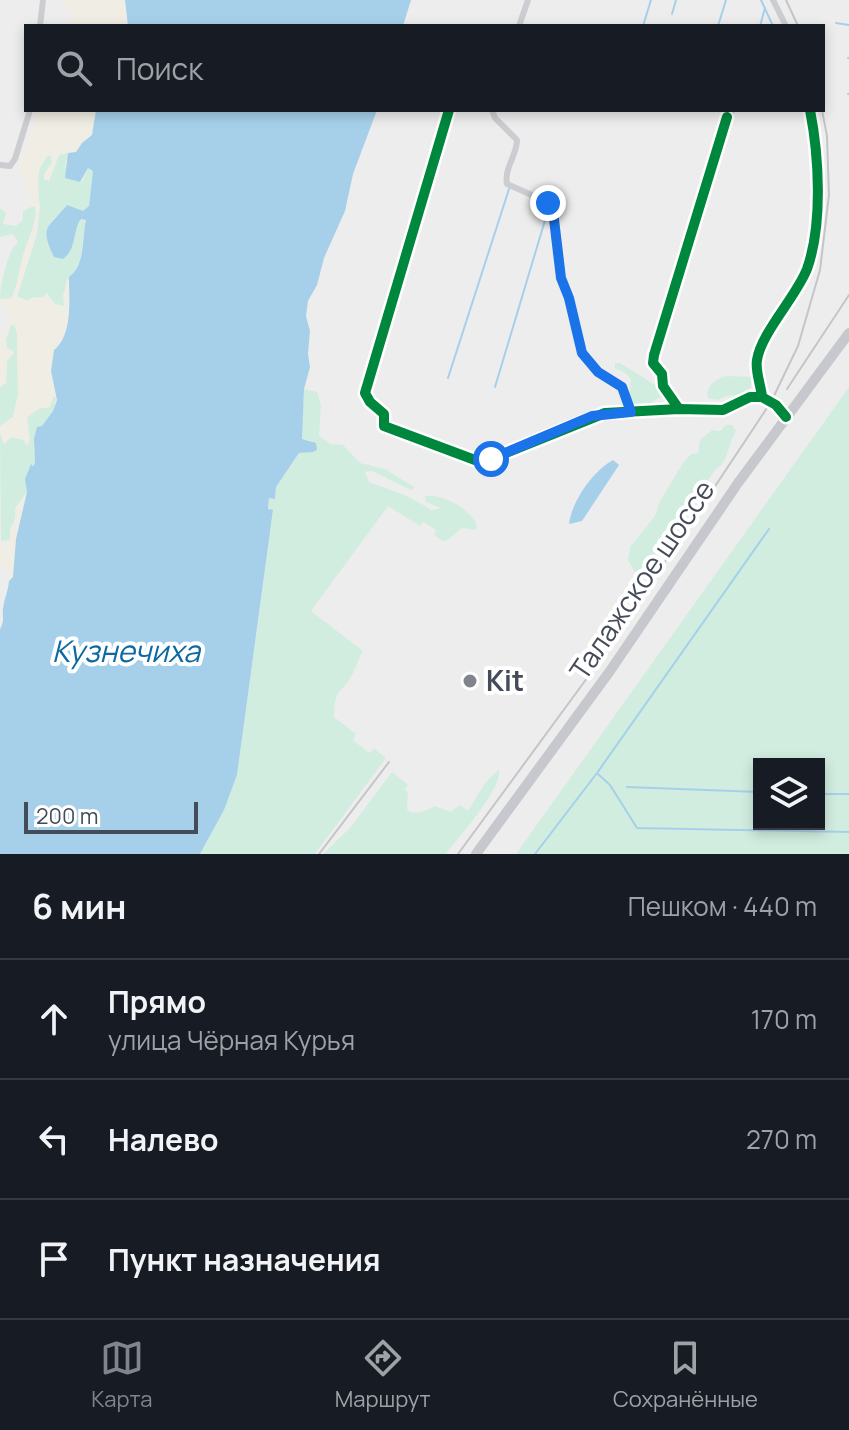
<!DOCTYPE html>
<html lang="ru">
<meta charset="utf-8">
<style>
body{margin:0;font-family:Manrope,sans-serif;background:#242831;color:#f1f3f6}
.controls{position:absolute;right:24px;bottom:24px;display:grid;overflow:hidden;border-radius:0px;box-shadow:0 4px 12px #0003}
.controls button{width:72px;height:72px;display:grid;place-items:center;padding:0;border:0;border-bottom:2px solid #363941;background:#171b24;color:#f1f3f6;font:40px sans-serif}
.scale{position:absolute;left:24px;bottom:20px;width:174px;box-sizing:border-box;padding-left:8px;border:4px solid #454c59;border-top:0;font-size:22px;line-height:28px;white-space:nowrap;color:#454c59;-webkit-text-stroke:6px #fff;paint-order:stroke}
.stop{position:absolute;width:24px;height:24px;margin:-18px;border:6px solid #1a73e8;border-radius:50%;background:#fff}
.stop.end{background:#1a73e8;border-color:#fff;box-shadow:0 2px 8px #0008}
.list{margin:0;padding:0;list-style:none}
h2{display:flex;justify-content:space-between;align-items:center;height:104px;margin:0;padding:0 32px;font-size:34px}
h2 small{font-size:26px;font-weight:400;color:#9ea1a6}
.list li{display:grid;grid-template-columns:52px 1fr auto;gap:24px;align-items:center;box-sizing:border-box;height:120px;padding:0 32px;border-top:2px solid #363941}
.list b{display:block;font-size:30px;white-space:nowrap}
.list p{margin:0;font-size:26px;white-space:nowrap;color:#9ea1a6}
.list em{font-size:26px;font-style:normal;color:#9ea1a6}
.icon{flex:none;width:44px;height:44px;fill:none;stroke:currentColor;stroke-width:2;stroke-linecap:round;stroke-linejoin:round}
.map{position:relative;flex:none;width:849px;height:854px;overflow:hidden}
.search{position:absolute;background:#171b24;box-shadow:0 4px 12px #0003;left:24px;right:24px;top:24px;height:88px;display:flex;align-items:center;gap:20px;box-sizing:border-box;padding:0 28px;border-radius:0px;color:#9ea1a6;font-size:30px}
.sheet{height:464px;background:#171b24}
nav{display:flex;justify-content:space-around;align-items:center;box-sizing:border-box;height:112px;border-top:2px solid #363941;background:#171b24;font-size:22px;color:#9ea1a6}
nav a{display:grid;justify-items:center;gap:4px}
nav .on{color:#80848d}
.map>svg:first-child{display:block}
</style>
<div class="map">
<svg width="849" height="854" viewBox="0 0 849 854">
<rect width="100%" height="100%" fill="#eeeded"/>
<g fill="#d1ede0" fill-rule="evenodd">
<path d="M 61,153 L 68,153 L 65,166 L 73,179 L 82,182 L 88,168 L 93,171 L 89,206 L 86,211 C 60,210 44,216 48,245 L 75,231 L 81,219 L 86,220 L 80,259 L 74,274 L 66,282 L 64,306 C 56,308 51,301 48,294 C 41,300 25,303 17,297 L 37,234 L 40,206 L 37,187 L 40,166 L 48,155 L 51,156 L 53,172 L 54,163 Z"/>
<path d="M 33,206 L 37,208 C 36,218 15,294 10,301 L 0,299 C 0,284 8,250 18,242 L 13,234 L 0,237 L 0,208 L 6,213 L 3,224 L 16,226 L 23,220 L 23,211 Z"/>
<polygon points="11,325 15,325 17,334 18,395 13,417 0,426 0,387 6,383 7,361 14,351 7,348 6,339"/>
<polygon points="615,363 620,363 662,389 667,399 660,397 644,407 634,404 629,397 631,379 625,373 615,368"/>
<path d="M 727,376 L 751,377 L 751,387 L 745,394 L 726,396 L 718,400 L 708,398 C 705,386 717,378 727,376 Z"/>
<path d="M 849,387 L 849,854 L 516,854 L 812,439 ZM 759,764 L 819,764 L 819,824 L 759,824 Z"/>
<path d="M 304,389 L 317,392 L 321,405 L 319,436 L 331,444 L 343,445 L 360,463 L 385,469 L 414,487 L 413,490 L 409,489 L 372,471 L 365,472 L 369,482 L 407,496 L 432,510 L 441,508 L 426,502 L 425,496 C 441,493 474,510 477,527 L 476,530 L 462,528 L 448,540 L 443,541 L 434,535 L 436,530 L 423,522 L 420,526 L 388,506 L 311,611 L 363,651 C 358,659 356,668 352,675 C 339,697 335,687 334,717 L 356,734 L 353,740 L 369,753 L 374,748 L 386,758 L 315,854 L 200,854 L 224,810 L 237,775 L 273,511 L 268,509 L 269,498 L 275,498 L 276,487 L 299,453 L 313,452 L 317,450 L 312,441 L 301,439 C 301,423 304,406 304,389 Z"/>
<path d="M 57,396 L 53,411 L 34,439 L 35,463 C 21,473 30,480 27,493 C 26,497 21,500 19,504 C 15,514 16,520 10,529 L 10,540 L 1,542 L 0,433 L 3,442 L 11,437 L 24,440 L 26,445 L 30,440 L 27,417 L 40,408 L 48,408 L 53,397 Z"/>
<path d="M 726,425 L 732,425 L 736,431 C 730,442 729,449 725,459 C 723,465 716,468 713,473 C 690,506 664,534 645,570 L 640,573 L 635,572 L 628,560 L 630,547 L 655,516 L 660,501 L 683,463 L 691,454 L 698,453 L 700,440 L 712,430 L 720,431 Z"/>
<path d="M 499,770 C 502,789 459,837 446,854 L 323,854 L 350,828 L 392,772 L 408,785 L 405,789 L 408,792 L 407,809 L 410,812 C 419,814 427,811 435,806 L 450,812 L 460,805 L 468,811 C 478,795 484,781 499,770 Z"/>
</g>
<g fill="#f0eee4">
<polygon points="62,0 125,0 128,26 67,26 70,16"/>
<path d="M 38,110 L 96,110 C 95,118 96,129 91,136 C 86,142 82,143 79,150 L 59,155 L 49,181 L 44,179 L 44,174 L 52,163 L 51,156 L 48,155 L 38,171 L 39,220 L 17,296 L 27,301 L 34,297 L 44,298 L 46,293 L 55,304 L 64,306 L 63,295 L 69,277 L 66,327 L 51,371 L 57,396 L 53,397 L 50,407 L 40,408 L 27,417 L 29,445 L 23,440 L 11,437 L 4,444 L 0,426 L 13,417 L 18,395 L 17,334 L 15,325 L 11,325 L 6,339 L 7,348 L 14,353 L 7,361 L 6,383 L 0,387 L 0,347 L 10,317 L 8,308 L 0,305 L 0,299 L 13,298 C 18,282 20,264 25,249 C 29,236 39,220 35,207 L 31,207 C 30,195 28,179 18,171 Z"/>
<polygon points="27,492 16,539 13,577 9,581 10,570 0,567 0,541 10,540 10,529 16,522 15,508"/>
</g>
<g fill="#a6d0ea">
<polygon points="125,0 411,0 403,26 128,26"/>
<path d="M 96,110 L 377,110 L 353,174 L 345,211 L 324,258 L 317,285 L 308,301 L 306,316 L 310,331 L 308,354 L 310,367 L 304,389 L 302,439 L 316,443 L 317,450 L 313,452 L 299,453 L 276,487 L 275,499 L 269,498 L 268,509 L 273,510 L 237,775 L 224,810 L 200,854 L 0,854 L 0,629 C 5,620 2,618 3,609 C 4,599 8,592 9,581 L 13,577 L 16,539 L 27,492 L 25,479 L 31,464 L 33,466 L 35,463 L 34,439 L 37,427 L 42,426 L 53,411 L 57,400 L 51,371 L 54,350 C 73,335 69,300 69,277 C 85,266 82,238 86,220 L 81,219 C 72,232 77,249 63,259 L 54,257 C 38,225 50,227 67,205 L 83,211 L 89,206 L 93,171 L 88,168 L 80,182 L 65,178 L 68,153 L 76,152 L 82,143 L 92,135 Z"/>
<path d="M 613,460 L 619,465 L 582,521 L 569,524 C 572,501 592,472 613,460 Z"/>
</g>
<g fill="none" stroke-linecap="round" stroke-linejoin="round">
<g stroke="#a6d0ea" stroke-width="2">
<polyline points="761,0 773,26"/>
<polyline points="672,14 676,0"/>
<polyline points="836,23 849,25"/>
<polyline points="643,26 651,0"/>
<polyline points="718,26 726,0"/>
<polyline points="760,26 765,8"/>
<polyline points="848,58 849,58"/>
<polyline points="848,94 849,94"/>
<polyline points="724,145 734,110"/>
<polyline points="448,378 509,189"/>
<polyline points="495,387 549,207"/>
<polyline points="598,774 610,785 637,828 849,832"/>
<polyline points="627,787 759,792"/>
<polyline points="819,794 849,794"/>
<polyline points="535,854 597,773 769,529"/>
</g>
<g stroke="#cbcdd0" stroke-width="6">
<polyline points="773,0 786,26"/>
<polyline points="40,26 43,0"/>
<polyline points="519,26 528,0"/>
<polyline points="449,110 365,393 370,402 384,414 384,426 475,460 491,459 605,413 679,409 723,410 750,397 762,397 776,405 786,417"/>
<path d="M 492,110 L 495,118 L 517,140 C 517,155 504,168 507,184 L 543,200 L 551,206 L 561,278 L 569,298 L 582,353 L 598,372 L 622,387 L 631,412"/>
<polyline points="0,165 10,166 15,159 30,110"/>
<path d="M 762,397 C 761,385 755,372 757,360 C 761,333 796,297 807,269 C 823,224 819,156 810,110"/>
<polyline points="679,409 663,386 662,374 653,363 654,355 727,117"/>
</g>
<polyline stroke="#c6c8cd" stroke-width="10" points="476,854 610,671 738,483 849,333"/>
<g stroke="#c4c5c8" stroke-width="2">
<polyline points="786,0 798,26"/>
<polyline points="787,389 849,295"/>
<polyline points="319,854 389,762"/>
<polyline points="458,854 593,670 771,402 798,346 820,270 829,195 827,136 822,110"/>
</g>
<defs>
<g id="cycleway">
<polyline points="449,110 365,393 370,402 384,414 384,426 475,460 491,459 605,413 679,409 723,410 750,397 762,397 776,405 786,417"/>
<path d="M 762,397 C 761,385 755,372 757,360 C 761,333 796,297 807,269 C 823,224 819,156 810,110"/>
<polyline points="679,409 663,386 662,374 653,363 654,355 727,117"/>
</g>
</defs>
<use href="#cycleway" stroke="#fff" stroke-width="15"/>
<use href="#cycleway" stroke="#00873e" stroke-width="10"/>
</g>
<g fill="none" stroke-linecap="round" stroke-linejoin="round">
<polyline stroke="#1a73e8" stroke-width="10" points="491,459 592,416 631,412 622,387 598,372 582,353 569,298 561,278 553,211 548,203"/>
</g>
<circle fill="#80848d" stroke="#fff" stroke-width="3" cx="470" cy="681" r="8"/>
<g text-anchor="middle" stroke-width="8" stroke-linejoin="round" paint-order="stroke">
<g font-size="28" fill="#454c59" stroke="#fff">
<text transform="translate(642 580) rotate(-56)" y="10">Талажское шоссе</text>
</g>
<g font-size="28" font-weight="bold" fill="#454c59" stroke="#fff" text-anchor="start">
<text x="486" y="691">Kit</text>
</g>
<g font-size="30" font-style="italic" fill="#0e69a2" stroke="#fff">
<text x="126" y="662">Кузнечиха</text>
</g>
</g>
</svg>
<div class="controls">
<button><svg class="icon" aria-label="layers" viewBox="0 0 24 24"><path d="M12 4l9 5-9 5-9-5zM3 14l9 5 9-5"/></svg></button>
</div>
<div class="scale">200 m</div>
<div class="stop" style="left:491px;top:459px"></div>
<div class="stop end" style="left:548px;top:203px"></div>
<div class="search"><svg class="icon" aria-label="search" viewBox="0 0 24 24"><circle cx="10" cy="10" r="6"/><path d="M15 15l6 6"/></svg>Поиск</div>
</div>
<section class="sheet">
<h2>6 мин<small>Пешком · 440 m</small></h2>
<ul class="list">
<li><svg class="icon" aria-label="ahead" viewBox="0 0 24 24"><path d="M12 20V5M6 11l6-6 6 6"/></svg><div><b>Прямо</b><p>улица Чёрная Курья</p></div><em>170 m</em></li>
<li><svg class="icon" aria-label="left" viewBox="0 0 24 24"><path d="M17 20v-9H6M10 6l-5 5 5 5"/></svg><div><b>Налево</b></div><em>270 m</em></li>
<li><svg class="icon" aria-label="arrive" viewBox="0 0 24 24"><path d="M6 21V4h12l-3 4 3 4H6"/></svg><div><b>Пункт назначения</b></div></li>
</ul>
</section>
<nav>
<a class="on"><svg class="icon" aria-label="map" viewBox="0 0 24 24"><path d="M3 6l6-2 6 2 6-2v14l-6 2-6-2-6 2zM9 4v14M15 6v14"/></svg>Карта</a>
<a><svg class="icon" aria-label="directions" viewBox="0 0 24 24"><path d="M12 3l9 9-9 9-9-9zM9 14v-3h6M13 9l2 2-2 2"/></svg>Маршрут</a>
<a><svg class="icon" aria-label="saved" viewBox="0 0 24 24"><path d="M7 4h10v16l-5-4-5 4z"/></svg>Сохранённые</a>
</nav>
